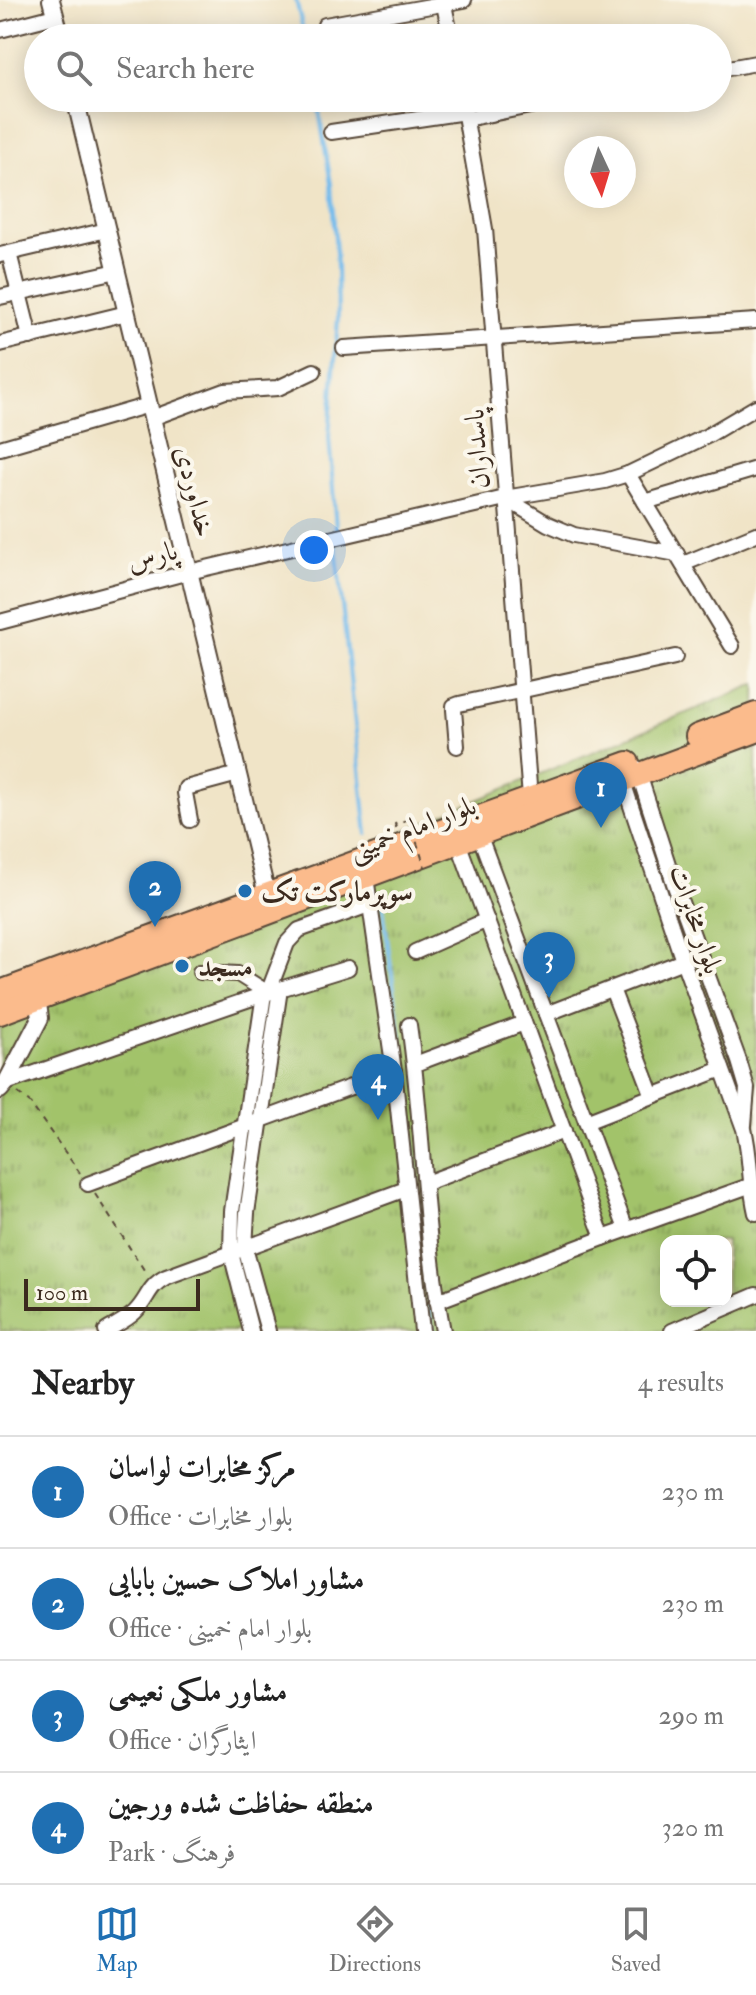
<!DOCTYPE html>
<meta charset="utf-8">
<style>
body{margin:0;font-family:"IM FELL Double Pica",Amiri,serif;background:#f6f6f6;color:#222}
.controls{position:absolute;right:24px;bottom:24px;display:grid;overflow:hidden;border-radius:16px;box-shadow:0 4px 20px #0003}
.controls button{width:72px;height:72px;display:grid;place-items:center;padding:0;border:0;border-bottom:2px solid #e0e0e0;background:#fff;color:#222;font:40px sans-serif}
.compass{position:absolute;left:564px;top:136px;width:72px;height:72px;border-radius:50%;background:#fff;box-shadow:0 4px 20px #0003;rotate:176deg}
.scale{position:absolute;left:24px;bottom:20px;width:176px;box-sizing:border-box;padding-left:8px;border:4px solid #3b2a1e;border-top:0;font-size:22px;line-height:28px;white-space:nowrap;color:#3b2a1e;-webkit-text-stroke:6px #fbf7ec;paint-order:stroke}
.you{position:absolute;left:314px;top:550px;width:28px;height:28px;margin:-20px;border:6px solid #fff;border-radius:50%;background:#1a73e8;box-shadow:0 0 0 12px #1a73e833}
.badge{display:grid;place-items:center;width:52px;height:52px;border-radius:50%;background:#1f6fb2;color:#fff;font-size:26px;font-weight:700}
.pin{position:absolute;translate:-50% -66px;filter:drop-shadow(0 2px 4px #0008)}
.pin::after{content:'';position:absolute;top:42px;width:28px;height:24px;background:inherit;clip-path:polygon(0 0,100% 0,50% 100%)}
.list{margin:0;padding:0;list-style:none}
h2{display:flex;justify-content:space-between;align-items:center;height:104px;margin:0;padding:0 32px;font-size:34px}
h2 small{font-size:26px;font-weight:400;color:#767676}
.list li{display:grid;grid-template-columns:52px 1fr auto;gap:24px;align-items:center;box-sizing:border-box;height:112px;padding:0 32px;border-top:2px solid #e0e0e0}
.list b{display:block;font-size:30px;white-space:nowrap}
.list p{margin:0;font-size:26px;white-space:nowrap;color:#767676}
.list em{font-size:26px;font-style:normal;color:#767676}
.icon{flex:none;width:44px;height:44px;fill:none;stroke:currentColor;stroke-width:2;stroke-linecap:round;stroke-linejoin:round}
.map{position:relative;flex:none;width:756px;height:1331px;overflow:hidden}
.search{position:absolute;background:#fff;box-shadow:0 4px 20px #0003;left:24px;right:24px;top:24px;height:88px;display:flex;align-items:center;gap:20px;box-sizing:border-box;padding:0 28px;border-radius:44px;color:#767676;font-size:30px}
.sheet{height:552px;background:#fff}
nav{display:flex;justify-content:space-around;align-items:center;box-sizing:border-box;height:112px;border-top:2px solid #e0e0e0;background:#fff;font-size:22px;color:#767676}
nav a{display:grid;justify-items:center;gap:4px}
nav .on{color:#1f6fb2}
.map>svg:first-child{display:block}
</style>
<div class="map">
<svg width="756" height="1331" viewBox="0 0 756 1331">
<defs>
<pattern id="grass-tufts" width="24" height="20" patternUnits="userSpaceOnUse" patternTransform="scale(2)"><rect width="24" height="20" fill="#a2c36b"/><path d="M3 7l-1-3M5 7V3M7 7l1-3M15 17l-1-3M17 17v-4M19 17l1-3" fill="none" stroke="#859f57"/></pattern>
</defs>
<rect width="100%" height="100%" fill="#fbf7ec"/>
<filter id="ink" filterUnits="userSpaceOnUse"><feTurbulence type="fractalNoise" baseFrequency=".0125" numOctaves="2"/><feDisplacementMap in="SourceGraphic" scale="16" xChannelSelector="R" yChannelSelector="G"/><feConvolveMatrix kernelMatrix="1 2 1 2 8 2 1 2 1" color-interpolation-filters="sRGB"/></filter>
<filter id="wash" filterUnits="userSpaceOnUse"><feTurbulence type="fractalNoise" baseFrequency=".006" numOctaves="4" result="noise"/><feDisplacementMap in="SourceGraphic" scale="32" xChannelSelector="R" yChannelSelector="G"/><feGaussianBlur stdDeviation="1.8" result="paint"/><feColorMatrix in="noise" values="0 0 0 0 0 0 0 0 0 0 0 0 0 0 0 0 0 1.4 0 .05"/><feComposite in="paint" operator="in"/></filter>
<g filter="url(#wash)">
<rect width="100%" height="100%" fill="#f0e4c7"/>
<path fill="url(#grass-tufts)" stroke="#6e7644" stroke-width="2" fill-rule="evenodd" d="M 756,684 L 756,1331 L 0,1331 L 0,999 ZM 666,1241 L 726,1241 L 726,1301 L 666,1301 Z"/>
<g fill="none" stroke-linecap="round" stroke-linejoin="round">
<g stroke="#74bcec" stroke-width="4">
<polyline points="296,0 305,38"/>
<polyline points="317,98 331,184 337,266 338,319 329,437 336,528"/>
<polyline points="336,548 367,834"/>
<polyline points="381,892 404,1065 432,1331"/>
</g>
</g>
</g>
<g filter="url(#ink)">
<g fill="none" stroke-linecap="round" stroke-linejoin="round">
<defs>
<g id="minor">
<polyline points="443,0 451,38"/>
<polyline points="325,25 464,0"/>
<polyline points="0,30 55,16"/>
<polyline points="718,70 756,63"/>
<polyline points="462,98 485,229 530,798"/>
<polyline points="466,119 569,98"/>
<polyline points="331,132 465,112"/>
<polyline points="9,253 30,337"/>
<polyline points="0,255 107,230"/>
<polyline points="0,297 117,271"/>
<polyline points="0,344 127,313"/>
<polyline points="344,348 756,321"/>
<polyline points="152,418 225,391 278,388 314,371"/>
<polyline points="0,448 149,405"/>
<polyline points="628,474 732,646"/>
<polyline points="505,498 548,524 574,535 677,554"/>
<polyline points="645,502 756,469"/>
<polyline points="683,564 756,534"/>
<polyline points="0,622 189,572 505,498 605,481 628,474 707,436 756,407"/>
<polyline points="457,746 454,710 454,706 459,704 675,657"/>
<polyline points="637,768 674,883 739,1061 747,1088 744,1125"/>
<path d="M 621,776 L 683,961 L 744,1129 C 751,1157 749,1185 756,1213"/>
<polyline points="190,820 185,793 186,788 238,774"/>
<polyline points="479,834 626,1229"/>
<polyline points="458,842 603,1238"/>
<polyline points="366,877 394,1071 422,1331"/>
<polyline points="415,952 487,920"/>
<polyline points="200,972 238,974 268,993 287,943 299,930 369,905"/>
<polyline points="612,989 653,1096"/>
<polyline points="546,1014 683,961"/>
<path d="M 409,1025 C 424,1127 423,1230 443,1331"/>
<polyline points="415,1064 524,1023"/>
<polyline points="6,1083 264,994 348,968"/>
<polyline points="586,1122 722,1069"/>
<polyline points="426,1183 564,1131"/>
<polyline points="88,1184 394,1071"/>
<polyline points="437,1301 603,1238 749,1186"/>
<path d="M 106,1331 C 115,1325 127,1320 135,1312 C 149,1298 147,1287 166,1277 L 406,1189"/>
<polyline points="251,1331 231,1253 232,1211 264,994"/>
<polyline points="268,1331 245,1248 247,1213 280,989"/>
<polyline points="672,1331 756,1295"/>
</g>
<g id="tertiary">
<polyline points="51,0 61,38"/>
<polyline points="75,98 267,895"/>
<polyline points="0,1090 6,1083 40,1018 36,990"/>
</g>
<g id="primary">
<polyline points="697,736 756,714"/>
<polyline points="0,992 628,763"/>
<polyline points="0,1013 756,731"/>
</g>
</defs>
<use href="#minor" stroke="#564637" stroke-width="18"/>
<use href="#tertiary" stroke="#564637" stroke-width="20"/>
<use href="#primary" stroke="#564637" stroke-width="26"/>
<g stroke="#564637" stroke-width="2" stroke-dasharray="6 6" stroke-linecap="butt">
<polyline points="396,828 395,824 409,819"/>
<polyline points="18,1093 30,1103 80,1173"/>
<polyline points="95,1194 146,1273"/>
</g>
<use href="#minor" stroke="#fff" stroke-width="14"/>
<use href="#tertiary" stroke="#fff" stroke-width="16"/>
<use href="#primary" stroke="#fbbb8c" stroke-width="22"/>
<polyline stroke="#564637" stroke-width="2" stroke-dasharray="6 6" stroke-linecap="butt" points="409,819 425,867"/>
</g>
</g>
<g fill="#1f6fb2" stroke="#fbf7ec" stroke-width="3">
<circle cx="245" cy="891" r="8"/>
<circle cx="182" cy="966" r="8"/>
</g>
<g text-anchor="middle" stroke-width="8" stroke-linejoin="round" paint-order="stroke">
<g font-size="28" fill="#3b2a1e" stroke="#fbf7ec">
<text transform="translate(476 449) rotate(-94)" y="10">پاسداران</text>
<text transform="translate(196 491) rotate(76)" y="10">خداوردی</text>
<text transform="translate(152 555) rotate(-15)" y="10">پارس</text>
<text transform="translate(412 827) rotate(-21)" y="10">بلوار امام خمینی</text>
<text transform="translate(697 919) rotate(71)" y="10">بلوار مخابرات</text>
</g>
<g font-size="28" font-weight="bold" fill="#3b2a1e" stroke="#fbf7ec" text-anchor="start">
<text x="261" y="901">سوپرمارکت تک</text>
<text x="198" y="976">مسجد</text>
</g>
</g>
</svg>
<div class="controls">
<button><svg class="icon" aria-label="locate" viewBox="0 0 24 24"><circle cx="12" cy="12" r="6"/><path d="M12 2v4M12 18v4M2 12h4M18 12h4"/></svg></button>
</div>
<svg class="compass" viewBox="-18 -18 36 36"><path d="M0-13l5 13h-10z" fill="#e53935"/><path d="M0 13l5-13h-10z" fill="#767676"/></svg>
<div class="scale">100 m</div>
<div class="you"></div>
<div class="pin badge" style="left:601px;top:828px">1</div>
<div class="pin badge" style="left:155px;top:927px">2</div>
<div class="pin badge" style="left:549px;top:998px">3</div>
<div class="pin badge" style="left:378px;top:1120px">4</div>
<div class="search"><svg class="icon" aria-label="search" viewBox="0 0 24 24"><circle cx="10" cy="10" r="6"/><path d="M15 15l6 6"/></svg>Search here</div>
</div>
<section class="sheet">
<h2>Nearby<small>4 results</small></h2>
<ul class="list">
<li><span class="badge">1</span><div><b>مرکز مخابرات لواسان</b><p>Office · بلوار مخابرات</p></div><em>230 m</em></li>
<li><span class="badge">2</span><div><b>مشاور املاک حسین بابایی</b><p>Office · بلوار امام خمینی</p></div><em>230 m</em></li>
<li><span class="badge">3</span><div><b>مشاور ملکی نعیمی</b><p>Office · ایثارگران</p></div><em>290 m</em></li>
<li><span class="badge">4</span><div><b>منطقه حفاظت شده ورجین</b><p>Park · فرهنگ</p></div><em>320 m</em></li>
</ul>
</section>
<nav>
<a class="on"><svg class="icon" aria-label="map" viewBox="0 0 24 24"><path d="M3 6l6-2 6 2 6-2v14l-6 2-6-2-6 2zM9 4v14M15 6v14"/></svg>Map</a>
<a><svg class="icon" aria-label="directions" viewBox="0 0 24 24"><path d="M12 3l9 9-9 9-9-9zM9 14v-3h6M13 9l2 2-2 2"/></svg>Directions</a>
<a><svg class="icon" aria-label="saved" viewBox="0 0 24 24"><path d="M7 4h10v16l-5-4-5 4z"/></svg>Saved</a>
</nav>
